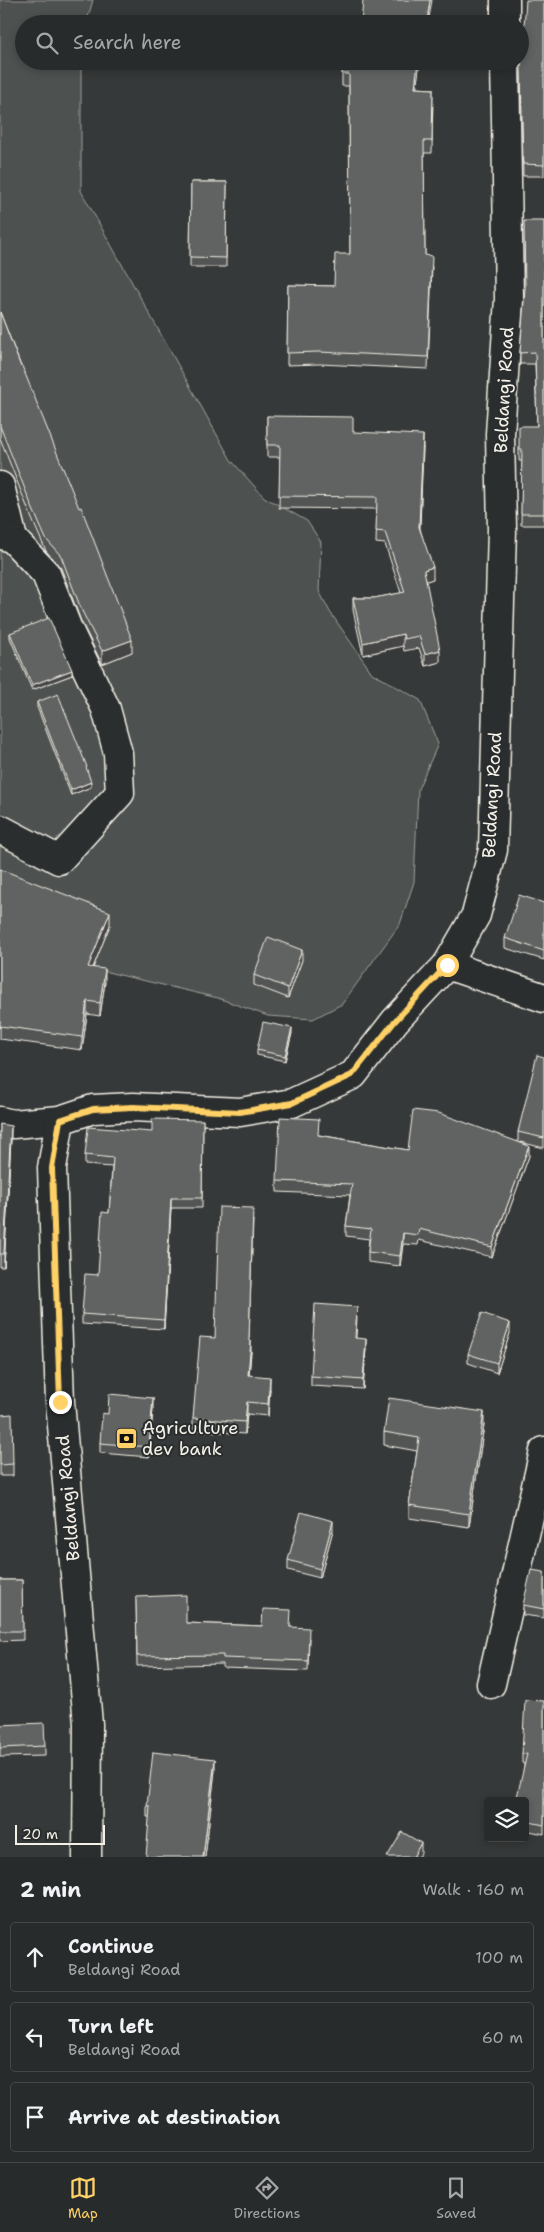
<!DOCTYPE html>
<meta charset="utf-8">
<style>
body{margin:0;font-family:"Shantell Sans",sans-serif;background:#303333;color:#f1f3f6}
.controls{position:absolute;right:15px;bottom:15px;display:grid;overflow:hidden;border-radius:5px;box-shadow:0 2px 8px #0003}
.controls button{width:45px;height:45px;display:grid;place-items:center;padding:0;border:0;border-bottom:1px solid #444747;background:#282b2b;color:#f1f3f6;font:25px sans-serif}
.scale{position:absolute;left:15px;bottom:12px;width:90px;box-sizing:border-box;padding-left:5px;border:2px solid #f4f1e8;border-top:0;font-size:14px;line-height:18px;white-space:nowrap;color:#f4f1e8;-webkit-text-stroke:4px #2a2d2e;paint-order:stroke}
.stop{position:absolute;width:15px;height:15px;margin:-11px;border:4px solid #ffd166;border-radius:50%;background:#fff}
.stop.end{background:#ffd166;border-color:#fff;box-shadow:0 1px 5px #0008}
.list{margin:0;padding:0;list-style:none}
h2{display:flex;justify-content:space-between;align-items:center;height:65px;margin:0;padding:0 20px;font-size:21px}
h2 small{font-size:16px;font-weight:400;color:#a5a7a9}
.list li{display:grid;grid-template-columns:32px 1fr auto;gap:15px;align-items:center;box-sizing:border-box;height:70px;margin:0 10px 10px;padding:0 10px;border:1px solid #444747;border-radius:5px}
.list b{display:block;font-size:19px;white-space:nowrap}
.list p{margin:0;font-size:16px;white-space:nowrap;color:#a5a7a9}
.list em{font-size:16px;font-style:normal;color:#a5a7a9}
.icon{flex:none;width:28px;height:28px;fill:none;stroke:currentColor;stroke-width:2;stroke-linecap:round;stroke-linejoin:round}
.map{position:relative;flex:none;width:544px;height:1857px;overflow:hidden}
.search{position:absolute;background:#282b2b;box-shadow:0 2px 8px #0003;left:15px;right:15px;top:15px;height:55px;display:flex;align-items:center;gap:12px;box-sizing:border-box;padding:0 18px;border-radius:28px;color:#a5a7a9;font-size:19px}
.sheet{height:305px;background:#282b2b}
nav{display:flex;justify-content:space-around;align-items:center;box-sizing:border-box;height:70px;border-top:1px solid #444747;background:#282b2b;font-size:14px;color:#a5a7a9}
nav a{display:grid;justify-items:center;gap:2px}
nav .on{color:#ffd166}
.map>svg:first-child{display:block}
</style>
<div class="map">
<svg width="544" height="1857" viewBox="0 0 544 1857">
<rect width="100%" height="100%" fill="#363939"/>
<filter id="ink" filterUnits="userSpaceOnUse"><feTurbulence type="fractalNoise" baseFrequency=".02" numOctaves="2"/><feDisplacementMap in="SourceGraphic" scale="10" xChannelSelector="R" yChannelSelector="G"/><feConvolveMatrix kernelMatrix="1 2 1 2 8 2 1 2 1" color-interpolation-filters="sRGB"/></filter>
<g filter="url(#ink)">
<polygon fill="#4e514f" stroke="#a1a19c" points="0,0 93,0 86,24 24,24 24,61 81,61 81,191 231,460 264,497 307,521 321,542 319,591 330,612 372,673 420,700 438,744 418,789 414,882 400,924 342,1004 313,1019 268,1016 218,998 86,967 0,925"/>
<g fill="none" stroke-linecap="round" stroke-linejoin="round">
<defs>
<g id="street">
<polyline points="505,0 505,24"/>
<polyline points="0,486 13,539"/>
<polyline points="0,534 13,539 46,574 67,627 106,709 118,753 120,793 59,860 0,829"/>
<polyline points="447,965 544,998"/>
<polyline points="0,1121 13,1124 60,1120"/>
<polyline points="491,1684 544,1451"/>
<polyline points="87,1857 88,1724 60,1402 52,1168 60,1120 93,1109 133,1107 240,1112 292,1103 353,1075 395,1021 447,965 476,915 493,850 502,529 500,434 509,299 505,61"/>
</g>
</defs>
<use href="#street" stroke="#f4f1e8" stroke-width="31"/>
<use href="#street" stroke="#2a2d2e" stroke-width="28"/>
</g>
<g fill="#535554" stroke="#f4f1e8">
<polygon points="544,0 544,176 523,176 521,69"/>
<polygon points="344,61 420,61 416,88 433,89 432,153 424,153 425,255 432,267 428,369 319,364 287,365 288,285 334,286 350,254 349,86 342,86 342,74"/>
<polygon points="191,182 227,182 226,267 190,267"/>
<polygon points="544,221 544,525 521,525 522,461 519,461 519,449 537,426 535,364 520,364 520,353"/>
<polygon points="0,312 132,652 102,664 81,621 61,568 46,551 32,519 0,438"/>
<polygon points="267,416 353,432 423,447 420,528 433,579 426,581 440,662 425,666 419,648 404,651 403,646 363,655 353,610 353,598 374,598 401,593 385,544 376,543 377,509 279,508 280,457 267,457"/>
<polygon points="10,633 72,675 32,690 10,638"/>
<polygon points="37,702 87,772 91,787 71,795 37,707"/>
<polygon points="0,869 110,925 93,968 105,982 100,1016 87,1014 82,1050 0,1039"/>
<polygon points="544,903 544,960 505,948 505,938"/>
<polygon points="302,960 288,998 254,985 254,975"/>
<polygon points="292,1033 285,1061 257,1055 257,1050"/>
<polygon points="544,1057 544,1148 520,1142 529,1156 492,1257 419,1240 418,1245 403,1244 400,1266 368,1262 368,1252 369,1239 346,1236 346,1226 350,1195 277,1192 277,1181 319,1135 408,1150 518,1142 518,1132"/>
<polygon points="203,1120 202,1208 171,1208 164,1329 82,1324 82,1314 98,1275 109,1213 112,1167 85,1165 85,1155 152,1132"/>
<polygon points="0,1124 11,1139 4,1267 0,1267"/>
<polygon points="253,1220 249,1340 251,1352 249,1375 270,1389 268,1416 247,1414 245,1434 193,1430 193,1418 215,1338"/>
<polygon points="357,1317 356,1338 366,1348 363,1389 311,1386 311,1376"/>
<polygon points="510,1333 497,1373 468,1363 468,1354"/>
<polygon points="153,1408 149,1457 100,1453 100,1443 108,1414"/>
<polygon points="0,1415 13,1464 13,1476 0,1476"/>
<polygon points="484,1425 469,1527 409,1518 409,1505 417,1451 384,1445 384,1432"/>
<polygon points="333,1530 320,1578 288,1570 288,1560"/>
<polygon points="544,1572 544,1618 523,1615 523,1605"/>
<polygon points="0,1580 22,1580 23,1640 0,1641"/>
<polygon points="136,1597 186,1623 291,1627 309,1638 308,1671 223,1668 223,1664 137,1666"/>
<polygon points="544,1701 544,1834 525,1830 524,1764 522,1763 522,1754"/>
<polygon points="0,1725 45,1746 45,1756 0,1757"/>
<polygon points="215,1770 205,1857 149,1817 147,1817 147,1806"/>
</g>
<g fill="#444545" stroke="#f4f1e8">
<polygon points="430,0 432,0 428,24 427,24"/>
<polygon points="418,61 420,61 415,100 415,88"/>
<polygon points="423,435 423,447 419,539 419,527"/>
<polygon points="433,567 433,579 424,582 424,570"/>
<polygon points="403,634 403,646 363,655 363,643"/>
<polygon points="132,640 132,652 102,664 102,651"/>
<polygon points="440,650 440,662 425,666 425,654"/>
<polygon points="72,670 72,675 32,690 32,685"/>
<polygon points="91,782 91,787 71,795 71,790"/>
<polygon points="110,912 110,925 88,980 88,967"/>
<polygon points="302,950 302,960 288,998 288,988"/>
<polygon points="105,969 105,982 100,1016 100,1003"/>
<polygon points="87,1001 87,1014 82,1050 82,1037"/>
<polygon points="292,1028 292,1033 285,1061 285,1056"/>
<polygon points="11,1126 11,1139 4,1267 4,1254"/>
<polygon points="529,1146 529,1156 492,1257 492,1247"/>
<polygon points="171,1198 171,1208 164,1329 164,1320"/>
<polygon points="403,1233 403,1244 400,1266 400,1256"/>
<polygon points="510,1323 510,1333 497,1373 497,1363"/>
<polygon points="366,1339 366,1348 363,1389 363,1380"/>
<polygon points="251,1341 251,1352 248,1387 248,1375"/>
<polygon points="270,1377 270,1389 268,1416 268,1404"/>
<polygon points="153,1398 153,1408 149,1457 149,1447"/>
<polygon points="247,1402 247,1414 245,1434 245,1422"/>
<polygon points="484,1412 484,1425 469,1527 469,1514"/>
<polygon points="333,1521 333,1530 320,1578 320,1569"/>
<polygon points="215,1759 215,1770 205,1857 203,1857"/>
<polygon points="421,1843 421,1853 419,1857 413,1857"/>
</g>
<g fill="#616362" stroke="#f4f1e8">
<polygon points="363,0 430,0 427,21 424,21 424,24 361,24"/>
<polygon points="526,0 544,0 544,165 523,164 521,69"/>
<polygon points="344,61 418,61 415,88 433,89 432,141 424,141 425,255 432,256 428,357 319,352 287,353 288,285 334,286 335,254 350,254 349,74 342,74"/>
<polygon points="191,182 227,182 226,258 190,257"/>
<polygon points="524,221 544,221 544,514 521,514 522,449 519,449 519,426 537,426 535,352 520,353 525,288"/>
<polygon points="0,312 21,367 22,366 79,508 81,507 132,640 102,651 81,609 61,556 46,539 32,507 0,426"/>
<polygon points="267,416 353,417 353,432 423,435 419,527 433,567 424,570 440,650 425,654 419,636 404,639 403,634 363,643 353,598 374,598 405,592 385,532 376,531 377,497 279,496 280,445 267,445"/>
<polygon points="49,618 72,670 32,685 10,633"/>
<polygon points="58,694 87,767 86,767 91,782 71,790 37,702"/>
<polygon points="0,869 110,912 88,967 105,969 100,1003 87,1001 82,1037 0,1026 0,1028"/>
<polygon points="519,895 544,903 544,951 505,938"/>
<polygon points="268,937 302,950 288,988 254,975"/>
<polygon points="263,1022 292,1028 285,1056 257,1050"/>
<polygon points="537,1055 544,1057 544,1138 518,1132"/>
<polygon points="413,1110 439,1113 529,1146 492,1247 419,1229 418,1235 403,1233 400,1256 368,1252 371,1229 346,1226 352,1184 277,1181 280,1117 319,1119 318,1135 408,1150"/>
<polygon points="152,1119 203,1120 202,1198 171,1198 164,1320 82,1314 85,1274 98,1275 102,1212 109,1213 113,1158 85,1155 88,1127 152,1132"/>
<polygon points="0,1124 11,1126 4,1254 0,1254"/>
<polygon points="219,1207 253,1208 249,1340 251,1341 248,1375 270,1377 268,1404 247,1402 245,1422 193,1418 200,1337 215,1338"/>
<polygon points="315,1304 357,1307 355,1338 366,1339 363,1380 311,1376"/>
<polygon points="482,1313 510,1323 497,1363 468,1354"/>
<polygon points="109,1394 153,1398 149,1447 100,1443 102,1413 108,1414"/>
<polygon points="389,1398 484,1412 469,1514 409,1505 419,1438 384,1432"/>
<polygon points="12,1414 13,1464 0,1465 0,1415"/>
<polygon points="301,1512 333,1521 320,1569 288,1560"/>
<polygon points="531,1570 544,1572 544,1609 523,1605"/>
<polygon points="0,1580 22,1580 23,1631 0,1631"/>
<polygon points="186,1595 186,1623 262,1626 263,1609 291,1610 290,1627 309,1628 308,1661 223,1658 223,1655 137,1656 136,1597"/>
<polygon points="525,1700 544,1701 544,1825 525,1821 525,1801 516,1801 527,1754 522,1754"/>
<polygon points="44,1723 45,1746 0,1748 0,1725"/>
<polygon points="153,1752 215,1759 203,1857 146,1857 150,1806 147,1806"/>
<polygon points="402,1832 421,1843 413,1857 387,1857"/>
</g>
</g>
<g fill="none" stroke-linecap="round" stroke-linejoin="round" filter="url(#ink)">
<polyline stroke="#ffd166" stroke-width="6" points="60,1402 52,1168 60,1120 93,1109 133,1107 240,1112 292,1103 352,1075 395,1021 447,965"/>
</g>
<defs>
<symbol id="bank-square" viewBox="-11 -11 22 22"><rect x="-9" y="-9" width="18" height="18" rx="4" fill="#ffd166" stroke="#2a2d2e"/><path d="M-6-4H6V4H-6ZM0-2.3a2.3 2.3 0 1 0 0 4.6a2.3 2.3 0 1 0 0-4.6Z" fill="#111"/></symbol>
</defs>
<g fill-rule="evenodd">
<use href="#bank-square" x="114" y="1426" width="25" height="25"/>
</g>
<g text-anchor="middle" stroke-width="4" stroke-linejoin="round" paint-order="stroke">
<g font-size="18" fill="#f4f1e8" stroke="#2a2d2e">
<text transform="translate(504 390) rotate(-87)" y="6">Beldangi Road</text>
<text transform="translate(492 795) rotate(-87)" y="6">Beldangi Road</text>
<text transform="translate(68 1498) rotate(-95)" y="6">Beldangi Road</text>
</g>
<g font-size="18" fill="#f4f1e8" stroke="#2a2d2e" text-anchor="start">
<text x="142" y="1434">Agriculture<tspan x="142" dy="21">dev bank</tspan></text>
</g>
</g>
</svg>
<div class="controls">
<button><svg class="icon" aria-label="layers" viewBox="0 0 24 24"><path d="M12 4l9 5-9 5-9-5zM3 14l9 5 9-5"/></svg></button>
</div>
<div class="scale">20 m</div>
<div class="stop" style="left:447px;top:965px"></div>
<div class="stop end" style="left:60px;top:1402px"></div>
<div class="search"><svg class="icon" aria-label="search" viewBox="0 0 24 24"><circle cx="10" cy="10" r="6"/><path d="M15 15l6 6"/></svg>Search here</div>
</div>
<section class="sheet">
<h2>2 min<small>Walk · 160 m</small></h2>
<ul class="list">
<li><svg class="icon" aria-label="ahead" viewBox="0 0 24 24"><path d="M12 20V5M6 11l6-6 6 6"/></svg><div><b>Continue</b><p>Beldangi Road</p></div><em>100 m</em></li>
<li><svg class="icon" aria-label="left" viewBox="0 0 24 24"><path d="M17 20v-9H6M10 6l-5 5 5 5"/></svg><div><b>Turn left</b><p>Beldangi Road</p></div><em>60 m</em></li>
<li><svg class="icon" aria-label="arrive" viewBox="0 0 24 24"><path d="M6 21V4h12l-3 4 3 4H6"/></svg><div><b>Arrive at destination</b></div></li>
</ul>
</section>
<nav>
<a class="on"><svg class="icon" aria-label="map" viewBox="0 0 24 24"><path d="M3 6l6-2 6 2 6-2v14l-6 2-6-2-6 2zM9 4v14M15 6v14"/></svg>Map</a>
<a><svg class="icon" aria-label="directions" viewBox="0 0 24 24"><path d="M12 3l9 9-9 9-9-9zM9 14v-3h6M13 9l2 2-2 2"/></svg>Directions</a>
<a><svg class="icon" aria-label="saved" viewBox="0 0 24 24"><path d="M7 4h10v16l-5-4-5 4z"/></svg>Saved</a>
</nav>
